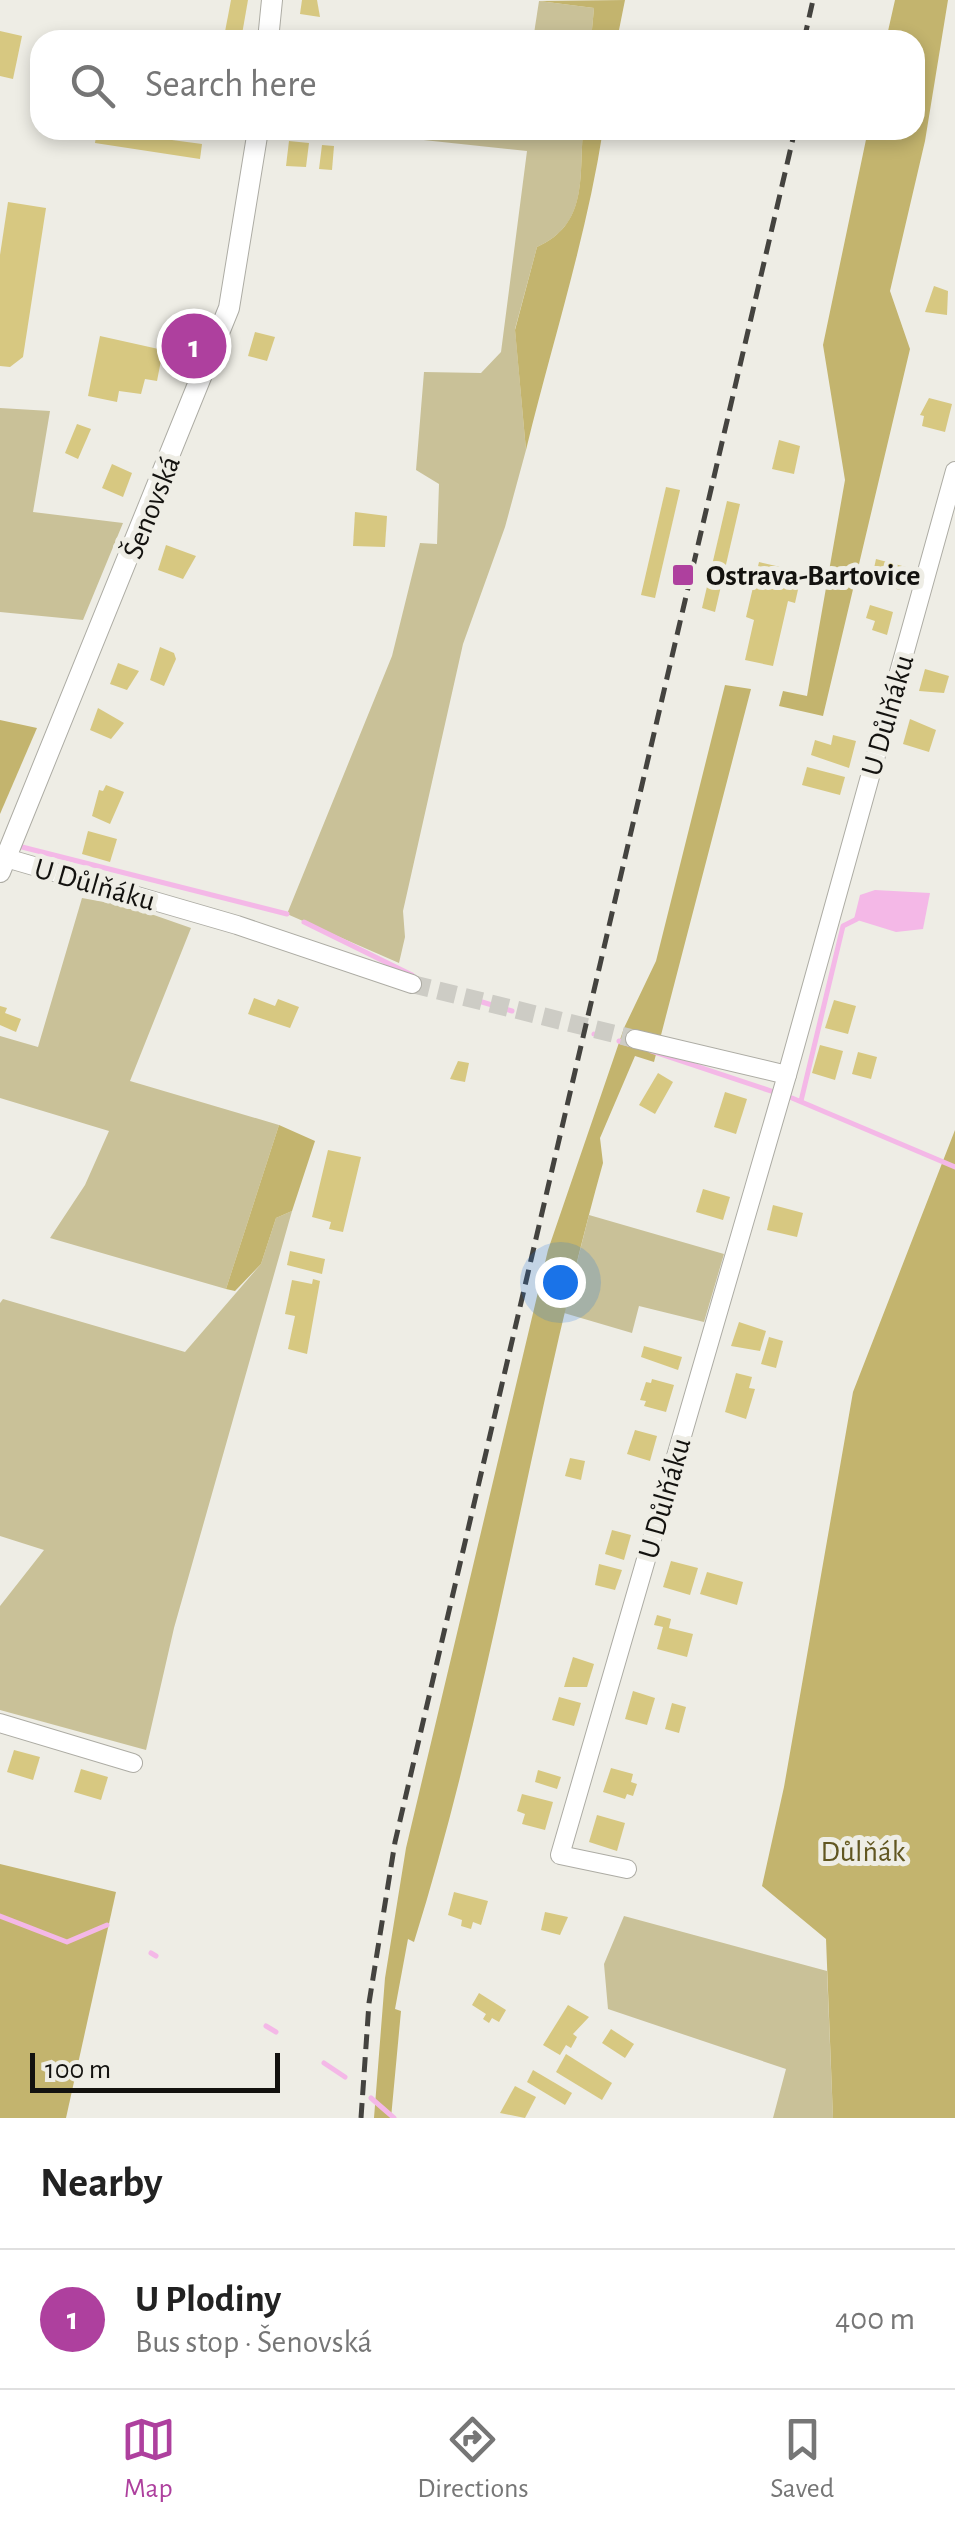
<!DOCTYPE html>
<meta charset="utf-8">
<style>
body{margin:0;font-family:"Alegreya Sans",sans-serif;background:#f2f2f2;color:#222}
.scale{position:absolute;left:30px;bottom:25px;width:250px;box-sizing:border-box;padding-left:10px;border:5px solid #13120f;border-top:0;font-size:28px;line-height:35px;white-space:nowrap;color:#13120f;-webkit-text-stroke:8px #eeede5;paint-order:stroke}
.you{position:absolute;left:560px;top:1282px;width:35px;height:35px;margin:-25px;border:8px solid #fff;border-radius:50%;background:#1a73e8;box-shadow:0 0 0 15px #1a73e833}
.badge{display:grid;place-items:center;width:65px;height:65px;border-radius:50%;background:#ae409e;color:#fff;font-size:32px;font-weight:700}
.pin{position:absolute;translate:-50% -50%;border:5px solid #fff;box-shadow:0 2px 10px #0006}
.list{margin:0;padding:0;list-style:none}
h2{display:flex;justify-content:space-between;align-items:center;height:130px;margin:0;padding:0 40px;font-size:42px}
h2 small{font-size:32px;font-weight:400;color:#767676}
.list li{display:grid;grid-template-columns:65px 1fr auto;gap:30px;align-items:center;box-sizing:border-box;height:140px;padding:0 40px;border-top:2px solid #e0e0e0}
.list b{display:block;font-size:38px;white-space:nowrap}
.list p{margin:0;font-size:32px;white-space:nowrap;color:#767676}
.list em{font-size:32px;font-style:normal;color:#767676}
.icon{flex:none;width:55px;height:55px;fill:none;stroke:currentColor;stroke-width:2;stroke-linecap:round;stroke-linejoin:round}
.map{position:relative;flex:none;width:955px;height:2118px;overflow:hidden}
.search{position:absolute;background:#fff;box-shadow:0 5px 15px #0003;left:30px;right:30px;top:30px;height:110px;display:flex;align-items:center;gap:25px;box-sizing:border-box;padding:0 35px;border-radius:30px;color:#767676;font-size:38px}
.sheet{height:270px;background:#fff}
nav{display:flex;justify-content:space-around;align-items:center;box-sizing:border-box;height:140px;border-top:2px solid #e0e0e0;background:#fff;font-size:28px;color:#767676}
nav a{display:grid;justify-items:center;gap:5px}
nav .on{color:#ae409e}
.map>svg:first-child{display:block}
</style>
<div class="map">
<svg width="955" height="2118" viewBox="0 0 955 2118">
<rect width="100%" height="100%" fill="#eeede5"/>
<g fill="#c9c198">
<polygon points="539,1 594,8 591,40 533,40"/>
<path d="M 361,130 L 583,130 C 579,180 588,224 537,247 L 515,329 L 526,450 L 505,527 L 463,644 L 403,911 L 405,937 L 399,963 L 287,914 L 392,656 L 420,543 L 437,544 L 439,484 L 416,470 L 424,372 L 481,373 L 501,352 L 527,151 L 358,133 Z"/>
<polygon points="0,408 50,411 33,512 123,523 83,620 0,612"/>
<polygon points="82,898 131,907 191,928 130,1081 279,1125 226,1289 50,1238 85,1185 109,1131 0,1098 0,1036 38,1047"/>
<polygon points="292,1211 174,1628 146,1750 0,1710 0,1606 44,1550 0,1536 0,1303 3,1299 185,1352 261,1264 276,1218"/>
<polygon points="589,1215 724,1254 704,1322 639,1306 632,1333 564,1313"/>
<polygon points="624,1916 827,1971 833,2118 773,2118 786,2069 608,2009 604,1964"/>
</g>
<g fill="#c3b46e">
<polygon points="625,0 617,40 591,40 594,8 539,1"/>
<polygon points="895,0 948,0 925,141 890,291 910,349 823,716 779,706 783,691 807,696 845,480 823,345 868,130 915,130 915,40 886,40"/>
<path d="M 583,130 L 603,130 C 586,239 552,343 526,450 L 515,330 L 537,247 C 588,224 579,179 583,130 Z"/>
<path d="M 725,685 L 751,689 L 654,1062 L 635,1056 L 600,1138 L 603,1163 C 531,1420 494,1686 414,1942 L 408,1939 L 395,2009 L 401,2011 L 391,2118 L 374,2118 L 385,1978 L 406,1848 L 548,1250 L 624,1028 L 656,961 Z"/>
<polygon points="0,720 37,728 0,814"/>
<polygon points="279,1125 315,1141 292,1211 276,1218 261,1264 235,1291 226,1289"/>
<polygon points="955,1130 955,2118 833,2118 826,1939 762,1886 784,1787 853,1392"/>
<polygon points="0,1864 116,1892 66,2118 0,2118"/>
</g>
<polygon fill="#f4b8e7" points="875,890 930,893 923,929 896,932 854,919 860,895"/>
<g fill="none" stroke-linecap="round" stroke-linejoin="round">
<g stroke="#f4b8e7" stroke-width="5">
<polyline points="18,846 287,914"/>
<polyline points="304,922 412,975"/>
<polyline points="482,1002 512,1011"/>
<polyline points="594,1034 597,1035"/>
<polyline points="619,1041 632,1045"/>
<polyline points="651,1051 777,1093"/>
<polyline points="792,1098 955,1167"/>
<polyline points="801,1101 843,926 857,919"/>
<polyline points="0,1916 67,1942 107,1925"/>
<polyline points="151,1953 156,1956"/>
<polyline points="266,2026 276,2032"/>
<polyline points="324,2063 345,2077"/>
<polyline points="371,2098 394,2118"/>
</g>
</g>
<g fill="#d7c881">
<polygon points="231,0 248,0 241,40 224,37"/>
<polygon points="302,0 317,0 320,17 300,14"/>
<polygon points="0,31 22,36 13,79 0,76"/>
<polygon points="97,130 202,144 200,159 95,143"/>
<polygon points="289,141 309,143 306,167 286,166"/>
<polygon points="322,145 334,146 332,170 319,169"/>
<polygon points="8,202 46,208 23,357 10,367 0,366 0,255"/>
<polygon points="934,286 948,291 947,315 925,312"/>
<polygon points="255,332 275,337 267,361 248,356"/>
<polygon points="100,336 163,350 157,381 145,379 141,394 119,391 117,402 88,396"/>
<polygon points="929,398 952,404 945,432 922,426 924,416 920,415"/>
<polygon points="77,424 91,429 78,459 65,453"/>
<polygon points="779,440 800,446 794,474 772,469"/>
<polygon points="112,464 132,473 123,497 102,488"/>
<polygon points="666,487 680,490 655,598 641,595"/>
<polygon points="727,501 740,504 715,612 702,608"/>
<polygon points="355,512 387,516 385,547 353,546"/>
<polygon points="166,545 196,556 183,579 158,570"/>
<polygon points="876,559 906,567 900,590 879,584 882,576 873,573"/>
<polygon points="759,562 802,572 795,603 788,601 773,666 745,660 754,620 746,617"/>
<polygon points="870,605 893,612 887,635 872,630 875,621 866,618"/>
<polygon points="160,647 174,653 176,659 164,686 150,680"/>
<polygon points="118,663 139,671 127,690 110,684"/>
<polygon points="925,669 949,676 944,693 919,691"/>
<polygon points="98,708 124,723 111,739 90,730"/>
<polygon points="910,719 936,730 929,752 903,744"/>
<polygon points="833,735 856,741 849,768 811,755 815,740 831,745"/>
<polygon points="807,767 845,777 840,795 802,785"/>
<polygon points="106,785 124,792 110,824 92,816 99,790 103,791"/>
<polygon points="88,831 117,839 110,862 82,854"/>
<polygon points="254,998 275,1006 278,999 299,1007 290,1028 248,1014"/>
<polygon points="834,1000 856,1006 848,1034 825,1028"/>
<polygon points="0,1006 7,1008 5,1013 21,1019 16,1032 0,1025"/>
<polygon points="820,1045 843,1051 835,1080 812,1073"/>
<polygon points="858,1052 877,1057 871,1079 852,1074"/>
<polygon points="458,1061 469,1063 465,1082 450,1079"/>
<polygon points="658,1073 673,1082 655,1114 639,1105"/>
<polygon points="725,1092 747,1099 736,1134 714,1127"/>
<polygon points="328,1150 361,1157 343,1232 329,1229 331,1222 312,1217"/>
<polygon points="703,1189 730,1197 723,1220 696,1212"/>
<polygon points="773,1205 803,1213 797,1237 767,1230"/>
<polygon points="290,1251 325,1259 322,1274 287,1265"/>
<polygon points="313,1279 320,1281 307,1354 288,1349 295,1316 285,1314 292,1280 312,1284"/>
<polygon points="739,1322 766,1331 760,1351 731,1346"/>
<polygon points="769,1337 783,1341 776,1368 761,1364"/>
<polygon points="644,1346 682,1357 678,1370 641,1357"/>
<polygon points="736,1373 752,1377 749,1388 755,1389 746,1419 725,1412"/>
<polygon points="652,1379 674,1385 666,1412 644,1406 646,1401 640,1400 646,1382 651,1383"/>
<polygon points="635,1430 657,1436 650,1461 627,1454"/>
<polygon points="570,1458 585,1461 581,1480 565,1476"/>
<polygon points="612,1530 631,1535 624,1560 605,1554"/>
<polygon points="671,1561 698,1568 690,1595 663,1587"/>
<polygon points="599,1564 622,1570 615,1590 595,1585"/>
<polygon points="707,1572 743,1582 737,1605 700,1594"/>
<polygon points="657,1615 671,1619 669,1628 693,1634 687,1657 657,1649 663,1627 654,1625"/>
<polygon points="573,1657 594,1664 587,1687 564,1687"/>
<polygon points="633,1691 655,1698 647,1725 625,1719"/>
<polygon points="559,1697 581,1703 574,1726 552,1720"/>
<polygon points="672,1703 686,1707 679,1733 665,1729"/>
<polygon points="14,1750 40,1757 33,1780 7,1772"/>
<polygon points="611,1768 633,1774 631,1782 637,1784 633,1796 627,1794 625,1799 603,1792"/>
<polygon points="81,1769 108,1777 101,1800 74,1792"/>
<polygon points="538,1770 561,1777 557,1789 535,1782"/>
<polygon points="522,1794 553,1802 545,1830 522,1824 525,1814 517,1811"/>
<polygon points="597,1815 625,1823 617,1851 589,1842"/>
<polygon points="454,1892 488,1901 481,1925 473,1922 471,1929 461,1926 462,1920 448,1915"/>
<polygon points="545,1912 568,1917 560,1935 541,1930"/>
<polygon points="479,1993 506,2010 499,2022 492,2018 489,2023 483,2019 486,2014 472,2005"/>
<polygon points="568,2005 589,2017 573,2034 577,2037 571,2048 566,2045 560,2055 543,2045"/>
<polygon points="611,2029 634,2044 625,2058 602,2043"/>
<polygon points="566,2054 612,2083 602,2100 556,2072"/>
<polygon points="533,2070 572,2093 565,2105 527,2082"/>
<polygon points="515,2086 536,2097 525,2118 500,2113"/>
</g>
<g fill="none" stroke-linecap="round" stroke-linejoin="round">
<polyline stroke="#cdccc5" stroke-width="18" stroke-dasharray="18 9" stroke-linecap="butt" points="412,984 635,1039"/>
<defs>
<g id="minor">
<polyline points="6,858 237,925 412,984"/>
<polyline points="635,1039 787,1075"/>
<polyline points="0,1723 133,1763"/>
<polyline points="627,1869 560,1855 787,1075 955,471"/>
</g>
<g id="tertiary">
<polyline points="268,40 272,0"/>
<polyline points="0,872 229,308 258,130"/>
</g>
</defs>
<use href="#minor" stroke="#adaca4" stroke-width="20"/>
<use href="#tertiary" stroke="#adaca4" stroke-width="22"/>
<use href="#minor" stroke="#fff" stroke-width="18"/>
<use href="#tertiary" stroke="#fff" stroke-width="20"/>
<g stroke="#44433f" stroke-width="5" stroke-dasharray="15 8" stroke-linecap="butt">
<polyline points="804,40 813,0"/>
<polyline points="361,2118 369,2003 395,1842 795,130"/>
</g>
</g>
<rect fill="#ae409e" stroke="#eeede5" stroke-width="4" x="671" y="563" width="24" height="24" rx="5"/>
<g text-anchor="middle" stroke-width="10" stroke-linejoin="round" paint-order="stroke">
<g font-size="30" fill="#13120f" stroke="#eeede5">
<text transform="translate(151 507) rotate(-68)" y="10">Šenovská</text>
<text transform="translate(887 715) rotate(-74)" y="10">U Důlňáku</text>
<text transform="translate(95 884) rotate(16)" y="10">U Důlňáku</text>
<text transform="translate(664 1498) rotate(-74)" y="10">U Důlňáku</text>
</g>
<g font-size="30" font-weight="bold" fill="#13120f" stroke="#eeede5" text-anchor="start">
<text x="706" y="585">Ostrava-Bartovice</text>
</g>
<g font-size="30" fill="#615621" stroke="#eeede5">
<text x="863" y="1861">Důlňák</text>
</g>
</g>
</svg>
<div class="scale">100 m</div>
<div class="you"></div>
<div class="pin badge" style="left:194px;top:346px">1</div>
<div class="search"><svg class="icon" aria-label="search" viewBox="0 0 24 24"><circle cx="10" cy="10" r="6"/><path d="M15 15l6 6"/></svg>Search here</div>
</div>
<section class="sheet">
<h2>Nearby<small></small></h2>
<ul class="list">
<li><span class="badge">1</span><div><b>U Plodiny</b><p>Bus stop · Šenovská</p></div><em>400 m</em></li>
</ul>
</section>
<nav>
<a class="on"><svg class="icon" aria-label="map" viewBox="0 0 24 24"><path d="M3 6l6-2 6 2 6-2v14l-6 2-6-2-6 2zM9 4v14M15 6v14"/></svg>Map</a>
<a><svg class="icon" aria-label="directions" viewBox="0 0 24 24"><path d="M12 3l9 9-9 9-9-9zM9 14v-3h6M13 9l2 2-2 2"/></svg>Directions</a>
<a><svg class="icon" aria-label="saved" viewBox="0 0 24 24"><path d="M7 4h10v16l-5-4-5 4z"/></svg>Saved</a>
</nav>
